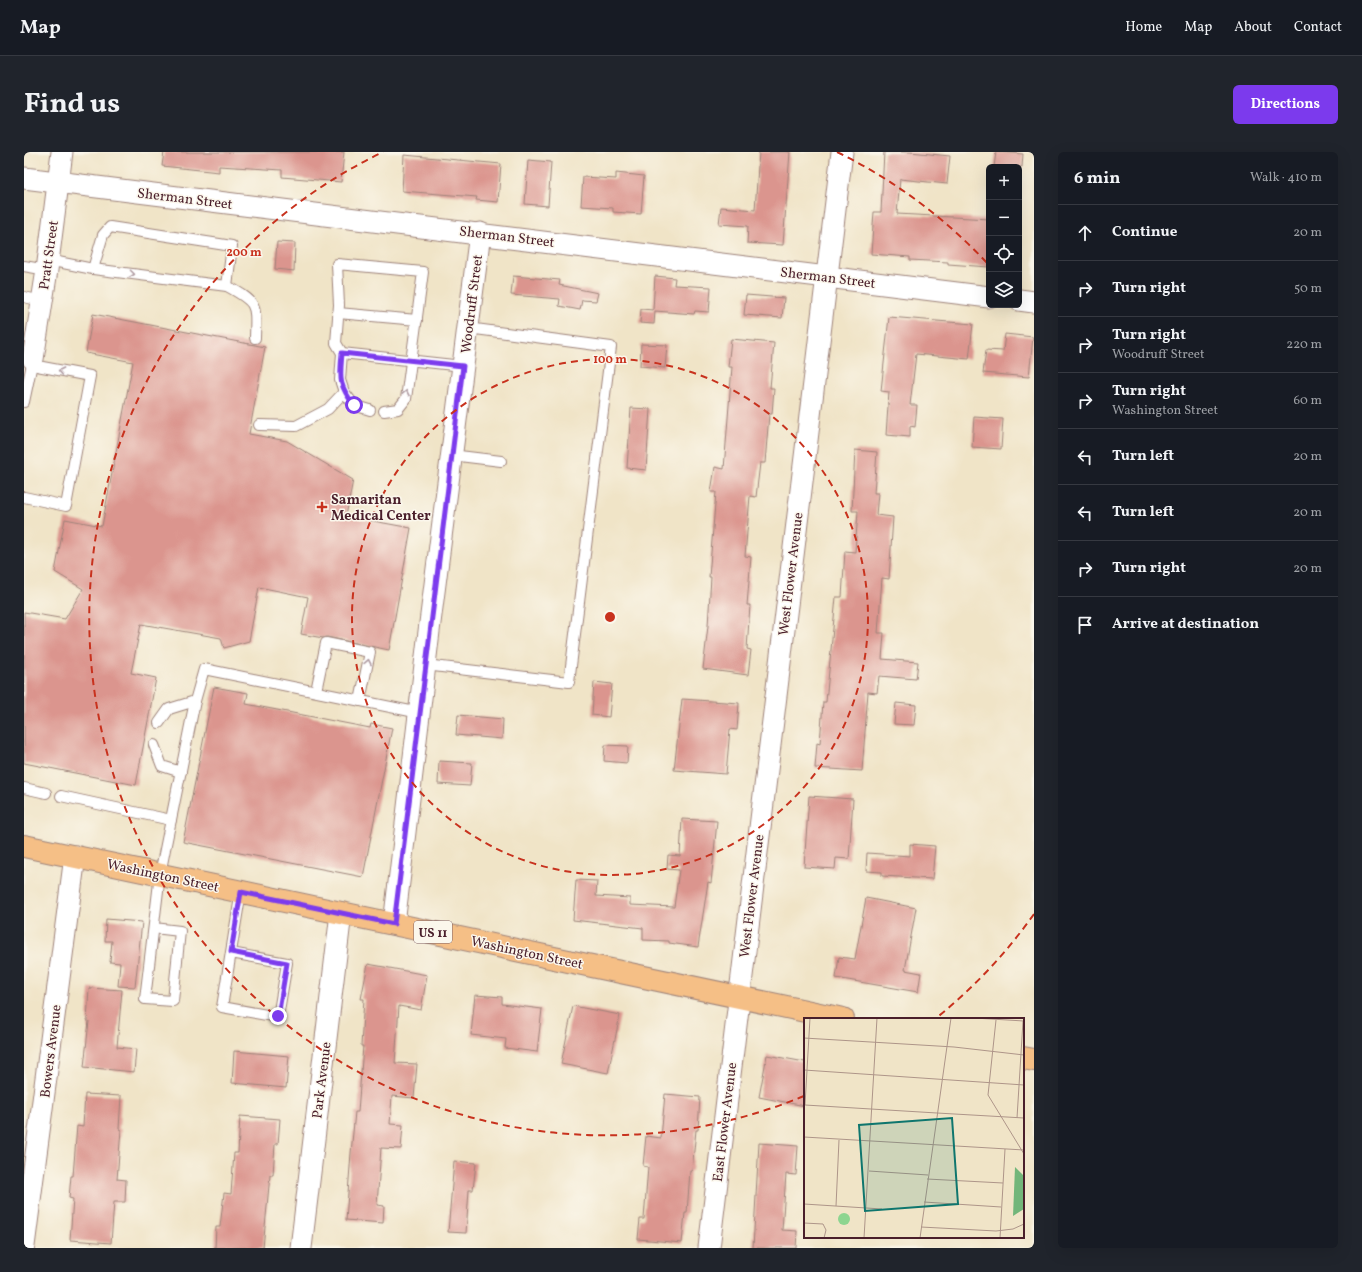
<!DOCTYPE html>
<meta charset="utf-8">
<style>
body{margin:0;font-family:Vollkorn,serif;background:#20242c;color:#f1f3f6}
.controls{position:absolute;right:12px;top:12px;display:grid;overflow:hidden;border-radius:6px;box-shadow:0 4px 16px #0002}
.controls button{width:36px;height:36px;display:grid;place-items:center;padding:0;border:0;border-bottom:1px solid #363941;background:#171b24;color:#f1f3f6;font:20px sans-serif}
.stop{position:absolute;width:12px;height:12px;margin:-9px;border:3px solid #7c3aed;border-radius:50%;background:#fff}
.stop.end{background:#7c3aed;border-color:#fff;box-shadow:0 1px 4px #0008}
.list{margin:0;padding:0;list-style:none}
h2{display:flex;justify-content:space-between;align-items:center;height:52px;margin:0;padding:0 16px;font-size:17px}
h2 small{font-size:13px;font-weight:400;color:#9ea1a6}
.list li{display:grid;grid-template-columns:26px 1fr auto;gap:12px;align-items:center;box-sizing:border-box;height:56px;padding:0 16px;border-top:1px solid #363941}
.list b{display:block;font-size:15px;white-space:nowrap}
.list p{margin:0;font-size:13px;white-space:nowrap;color:#9ea1a6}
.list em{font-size:13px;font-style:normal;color:#9ea1a6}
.icon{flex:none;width:22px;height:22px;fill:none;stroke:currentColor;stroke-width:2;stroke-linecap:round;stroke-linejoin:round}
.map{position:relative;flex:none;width:1010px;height:1096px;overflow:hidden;border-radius:6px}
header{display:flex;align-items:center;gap:24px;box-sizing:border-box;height:56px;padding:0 20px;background:#171b24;border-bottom:1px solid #363941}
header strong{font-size:19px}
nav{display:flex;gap:22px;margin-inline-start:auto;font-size:14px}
.intro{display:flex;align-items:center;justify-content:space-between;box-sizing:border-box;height:96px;padding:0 24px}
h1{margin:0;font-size:28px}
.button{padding:10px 18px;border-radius:6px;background:#7c3aed;color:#fff;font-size:14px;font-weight:700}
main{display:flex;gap:24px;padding:0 24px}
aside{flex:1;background:#171b24;border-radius:6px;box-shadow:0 4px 16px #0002}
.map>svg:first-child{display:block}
</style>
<header>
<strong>Map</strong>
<nav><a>Home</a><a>Map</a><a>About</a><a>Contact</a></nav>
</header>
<div class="intro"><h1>Find us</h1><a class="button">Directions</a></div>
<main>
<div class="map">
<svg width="1010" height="1096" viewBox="0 0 1010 1096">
<rect width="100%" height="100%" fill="#fbf7ec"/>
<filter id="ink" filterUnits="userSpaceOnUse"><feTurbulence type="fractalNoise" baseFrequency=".025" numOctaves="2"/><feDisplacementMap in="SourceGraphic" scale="8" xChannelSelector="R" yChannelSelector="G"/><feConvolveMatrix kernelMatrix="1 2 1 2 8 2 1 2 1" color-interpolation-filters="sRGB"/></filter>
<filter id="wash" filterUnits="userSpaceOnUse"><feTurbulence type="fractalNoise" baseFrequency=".012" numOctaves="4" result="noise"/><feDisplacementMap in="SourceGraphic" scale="16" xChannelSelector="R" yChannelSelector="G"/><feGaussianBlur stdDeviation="0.9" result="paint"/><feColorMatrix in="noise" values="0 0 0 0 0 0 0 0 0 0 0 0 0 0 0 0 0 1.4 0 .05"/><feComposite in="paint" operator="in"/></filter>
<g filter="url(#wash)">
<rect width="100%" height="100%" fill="#f0e4c7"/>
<g id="blocks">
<g fill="#db958e">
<polygon points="140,0 320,0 317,30 258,25 258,18 195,14 195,20 138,14"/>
<polygon points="735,0 766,0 759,93 723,91 724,74 695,72 697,55 731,58"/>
<polygon points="860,0 886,0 926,4 923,32 876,27 873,62 965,67 965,115 924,112 924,110 886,108 886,105 847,102 850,60 857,60"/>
<polygon points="972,0 999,2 998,15 970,15"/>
<polygon points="380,3 477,12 474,50 452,48 453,45 378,39"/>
<polygon points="504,8 527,10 524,54 501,52"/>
<polygon points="592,21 620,24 617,62 589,60 589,56 557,54 559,25 592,27"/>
<polygon points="253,90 271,91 270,119 251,117"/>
<polygon points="489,124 536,128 535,133 574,141 572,149 558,148 556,158 535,154 536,147 487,143"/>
<polygon points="631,124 651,126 650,133 687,135 685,160 671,159 670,162 631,159 630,172 616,171 617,157 629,158"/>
<polygon points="722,143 760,146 758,166 720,163"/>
<polygon points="69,162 241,195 225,282 263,289 329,328 322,364 387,376 365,498 303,485 299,486 277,482 284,445 235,435 225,489 200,496 197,486 117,472 107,521 132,526 112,633 0,611 0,460 41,467 59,437 31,420 41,367 78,374 109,210 62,201"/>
<polygon points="865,165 949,172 945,207 892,202 886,253 893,253 891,275 886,274 886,285 862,283 865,240 857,239"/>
<polygon points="981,182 1009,185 1005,225 959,221 962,198 979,199"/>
<polygon points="707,187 750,191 746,236 750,236 748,262 745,262 741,311 736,311 732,345 726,344 721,404 727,405 723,453 726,453 723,497 727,498 724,523 679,517 684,474 687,425 685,425 692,340 687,340 691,315 700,317 708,215 704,215"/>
<polygon points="617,192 643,193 641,216 616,214"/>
<polygon points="607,256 626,257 622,318 603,316"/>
<polygon points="950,265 979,267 977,297 948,295"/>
<polygon points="831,298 853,300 850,341 854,341 852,363 869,365 865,427 858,426 854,481 860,481 858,507 894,510 892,527 855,524 853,541 844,540 838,619 791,616 793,591 796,592 799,550 802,550 812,445 818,445 821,399 831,400 834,359 828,359"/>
<polygon points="570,530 588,532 585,565 568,563"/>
<polygon points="190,535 224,541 222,552 346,576 347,572 368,576 339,725 159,690"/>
<polygon points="658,547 715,551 713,578 706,577 702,622 650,618"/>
<polygon points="872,551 892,553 890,573 870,572"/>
<polygon points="434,563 479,567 478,587 432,583"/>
<polygon points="581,593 604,594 603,611 580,609"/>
<polygon points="415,609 448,611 446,634 414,632"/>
<polygon points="785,644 829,647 825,707 812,706 811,717 780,715"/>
<polygon points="658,667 693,669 687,731 684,730 674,795 645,791 645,789 619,788 619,776 549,768 552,728 573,729 572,744 606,746 606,753 650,755 655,718 643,717 644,703 656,704"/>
<polygon points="886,692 911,694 908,727 858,724 858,720 842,719 843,701 886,704"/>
<polygon points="842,746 892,756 881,818 897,821 894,840 812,826 815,805 831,807"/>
<polygon points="82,767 118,770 111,835 94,834 96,811 86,810 88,789 81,789"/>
<polygon points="344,812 403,823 397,858 375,854 371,911 393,912 390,946 368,944 366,972 379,973 377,997 357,996 353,1053 360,1054 359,1071 322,1068 327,1001 331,960 334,960 339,894 337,894 340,847 337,847"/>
<polygon points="65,836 98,838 93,895 112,897 110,920 60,915 65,869 63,869"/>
<polygon points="451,843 478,845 478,852 518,857 513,900 481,896 482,887 447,883"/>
<polygon points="549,854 596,863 584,921 537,912"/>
<polygon points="210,899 265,904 262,936 208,931"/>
<polygon points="743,903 781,910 781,954 735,945"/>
<polygon points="61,942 97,944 95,977 97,978 93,1027 102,1028 101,1050 90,1050 87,1091 46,1088 49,1047 45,1046 47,1024 49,1024 53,974 59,975"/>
<polygon points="641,942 676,945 674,978 672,978 668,1019 666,1019 663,1061 661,1061 658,1091 614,1087 616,1067 620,1067 624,1015 619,1014 622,984 637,986"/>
<polygon points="216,964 256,967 254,992 251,992 249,1023 246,1023 239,1096 191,1096 192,1075 196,1075 200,1041 207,1042 210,1001 214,1001"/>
<polygon points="735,991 774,994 772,1023 762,1022 758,1078 773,1079 772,1096 729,1096"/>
<polygon points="430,1009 452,1011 449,1038 445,1038 442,1081 424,1080"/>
</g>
</g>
</g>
<g filter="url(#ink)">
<use href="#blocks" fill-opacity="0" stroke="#9d8279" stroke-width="1"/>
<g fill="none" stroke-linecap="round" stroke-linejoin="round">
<defs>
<g id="lane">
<path d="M 24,108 L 69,117 L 203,134 C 234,151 232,152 231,186"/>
<polyline points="0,114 23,118"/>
<polyline points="69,117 79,83 86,75 208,94 203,134"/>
<polyline points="0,145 18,149"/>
<polyline points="314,161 393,168"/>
<polyline points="318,201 439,214"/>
<polyline points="0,250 9,207"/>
<polyline points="346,258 330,253 320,240 316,228 318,201 312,191 315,153 313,112 399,120 382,247 374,257 360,259"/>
<polyline points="235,273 272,274 304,257 320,240"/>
<polyline points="427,303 477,309"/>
<polyline points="0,345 42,354 66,224 8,213"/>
<polyline points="401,513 545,530 587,195 444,176"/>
<polyline points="292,539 302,491 346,500 336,549"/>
<polyline points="135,571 145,557 171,549"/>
<polyline points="130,593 138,614 157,620"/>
<polyline points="0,636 22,641"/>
<polyline points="37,644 147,668"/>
<polyline points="130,776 156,779 149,849 121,847 136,722 171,549 180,517 396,561"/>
<polyline points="207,801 263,811 254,865 198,855 217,739"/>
</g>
<g id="street">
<polyline points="0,26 965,145"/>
<polyline points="995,148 1010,150"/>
<polyline points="9,207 23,118 38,0"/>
<polyline points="370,772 406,471 456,81"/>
<polyline points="0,1094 51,704"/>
<polyline points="277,1096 317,761"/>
<polyline points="685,1096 818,0"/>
</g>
<g id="primary">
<polyline points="0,694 819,867"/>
<polyline points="999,906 1010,908"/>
</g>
</defs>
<use href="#lane" stroke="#9d8279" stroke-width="12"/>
<use href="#street" stroke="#9d8279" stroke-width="23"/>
<use href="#primary" stroke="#9d8279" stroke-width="24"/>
<use href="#lane" stroke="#fff" stroke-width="10"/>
<use href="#street" stroke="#fff" stroke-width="21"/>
<use href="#primary" stroke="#f5bf86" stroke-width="22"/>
</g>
<defs><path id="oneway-chevron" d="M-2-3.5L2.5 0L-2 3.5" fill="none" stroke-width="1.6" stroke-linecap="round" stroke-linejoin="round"/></defs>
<g stroke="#ae9aa0">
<use href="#oneway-chevron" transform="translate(108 122) rotate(7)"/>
<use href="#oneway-chevron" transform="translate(37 219) rotate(-169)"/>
<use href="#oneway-chevron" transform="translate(382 241) rotate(-78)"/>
<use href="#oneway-chevron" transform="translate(344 510) rotate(-79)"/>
</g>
</g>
<g fill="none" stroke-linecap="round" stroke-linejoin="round" filter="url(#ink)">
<path stroke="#7c3aed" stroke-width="5" d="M 254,864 L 263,811 L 207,800 L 217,740 L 370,772 L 439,214 L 318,201 C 316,227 314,232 330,253"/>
</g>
<g fill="none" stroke="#c8321e" stroke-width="2" stroke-dasharray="7 5">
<circle cx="586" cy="465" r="258"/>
<path d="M1010 762A517 517 0 0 1 911 867M780 944A517 517 0 0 1 359 0M813 0A517 517 0 0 1 964 112"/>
</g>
<path fill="#c8321e" stroke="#fbf7ec" stroke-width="1.5" d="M296 349h4v4h4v4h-4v4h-4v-4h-4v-4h4z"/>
<g text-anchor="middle" stroke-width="3" stroke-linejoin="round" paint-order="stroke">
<rect fill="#fbf7ec" stroke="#7f6065" stroke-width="1" x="390" y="769" width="38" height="22" rx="3"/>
<g font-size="13" font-weight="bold" fill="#4a1f2b">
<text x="409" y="785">US 11</text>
</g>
<g font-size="14" fill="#4a1f2b" stroke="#fbf7ec">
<text transform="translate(161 46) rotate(7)" y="5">Sherman Street</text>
<text transform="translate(483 84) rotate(7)" y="5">Sherman Street</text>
<text transform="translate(24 103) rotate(-82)" y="5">Pratt Street</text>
<text transform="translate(804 125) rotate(7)" y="5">Sherman Street</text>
<text transform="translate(447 152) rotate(-83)" y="5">Woodruff Street</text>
<text transform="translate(766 422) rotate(-83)" y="5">West Flower Avenue</text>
<text transform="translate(139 723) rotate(12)" y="5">Washington Street</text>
<text transform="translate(727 744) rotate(-83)" y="5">West Flower Avenue</text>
<text transform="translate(503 800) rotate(12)" y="5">Washington Street</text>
<text transform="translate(26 899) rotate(-83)" y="5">Bowers Avenue</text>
<text transform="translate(297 928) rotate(-83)" y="5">Park Avenue</text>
<text transform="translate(700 970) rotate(-83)" y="5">East Flower Avenue</text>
</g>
<g font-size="14" font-weight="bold" fill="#4a1f2b" stroke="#fbf7ec" text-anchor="start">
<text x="307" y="352">Samaritan<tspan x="307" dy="16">Medical Center</tspan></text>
</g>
</g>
<g transform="translate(780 866)">
<rect width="220" height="220" fill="#f0e4c7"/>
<path d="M34 201a6 6 0 1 1 12 0a6 6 0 1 1-12 0Z" fill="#8dd590"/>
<path d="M 211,149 L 220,158 L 220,191 L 209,198 Z" fill="#72b67a"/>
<path fill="none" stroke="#ae9589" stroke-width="1" d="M 6,0 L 1,87 L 133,95M 170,0 L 220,3M 192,2 L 184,77 L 220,136M 0,20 L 150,29 L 220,37M 0,52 L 220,67M 0,87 L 0,103M 133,95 L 220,100M 213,100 L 219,3M 0,119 L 220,132M 65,153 L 124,157M 123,161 L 199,165M 120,184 L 197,189M 0,186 L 78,191M 32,188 L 35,122M 0,205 L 19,206 L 22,212 L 20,220M 117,209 L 192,213 L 209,211 L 220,206M 60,220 L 73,0M 116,220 L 147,0M 196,220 L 201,131"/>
<path fill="#0f766e" fill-opacity="0.15" stroke="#0f766e" stroke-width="2" d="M 148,100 L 154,186 L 61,193 L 55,107 Z"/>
<rect width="220" height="220" fill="none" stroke="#4a1f2b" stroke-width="2"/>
</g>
<circle cx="586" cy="465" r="6" fill="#c8321e" stroke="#fbf7ec" stroke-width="2"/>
<g font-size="12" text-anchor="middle" font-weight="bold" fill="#c8321e" stroke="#fbf7ec" stroke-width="3" stroke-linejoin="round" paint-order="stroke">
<text x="220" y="104">200 m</text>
<text x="586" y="211">100 m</text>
</g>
</svg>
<div class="controls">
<button>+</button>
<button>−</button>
<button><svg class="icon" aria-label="locate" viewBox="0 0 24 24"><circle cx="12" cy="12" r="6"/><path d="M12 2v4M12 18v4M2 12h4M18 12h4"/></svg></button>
<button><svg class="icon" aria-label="layers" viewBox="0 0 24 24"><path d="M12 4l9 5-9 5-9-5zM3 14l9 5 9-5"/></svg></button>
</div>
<div class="stop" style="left:330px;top:253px"></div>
<div class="stop end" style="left:254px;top:864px"></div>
</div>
<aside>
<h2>6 min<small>Walk · 410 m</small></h2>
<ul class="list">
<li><svg class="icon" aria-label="ahead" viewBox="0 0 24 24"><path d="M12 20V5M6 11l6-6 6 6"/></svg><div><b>Continue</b></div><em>20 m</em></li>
<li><svg class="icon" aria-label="right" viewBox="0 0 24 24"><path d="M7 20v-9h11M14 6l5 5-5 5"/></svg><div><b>Turn right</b></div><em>50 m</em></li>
<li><svg class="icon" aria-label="right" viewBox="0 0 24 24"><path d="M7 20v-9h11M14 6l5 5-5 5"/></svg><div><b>Turn right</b><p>Woodruff Street</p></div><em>220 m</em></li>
<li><svg class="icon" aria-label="right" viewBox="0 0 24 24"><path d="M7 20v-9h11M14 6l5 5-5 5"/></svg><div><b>Turn right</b><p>Washington Street</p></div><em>60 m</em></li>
<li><svg class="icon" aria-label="left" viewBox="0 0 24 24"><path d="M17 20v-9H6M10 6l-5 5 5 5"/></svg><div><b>Turn left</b></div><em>20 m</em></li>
<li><svg class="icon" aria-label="left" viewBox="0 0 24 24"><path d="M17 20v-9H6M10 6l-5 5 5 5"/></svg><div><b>Turn left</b></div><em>20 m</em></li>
<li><svg class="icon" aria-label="right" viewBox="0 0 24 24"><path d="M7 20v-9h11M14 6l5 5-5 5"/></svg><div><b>Turn right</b></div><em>20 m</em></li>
<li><svg class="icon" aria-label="arrive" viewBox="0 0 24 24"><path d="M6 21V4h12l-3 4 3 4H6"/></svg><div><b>Arrive at destination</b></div></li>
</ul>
</aside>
</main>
